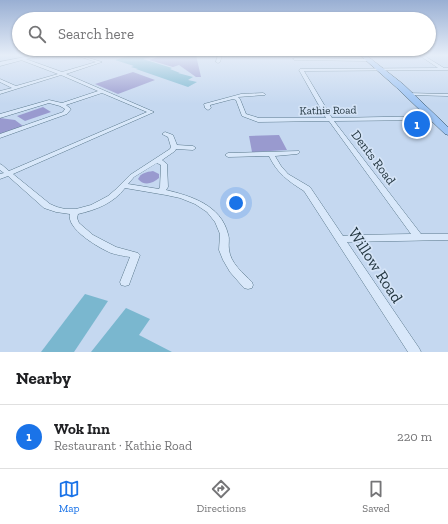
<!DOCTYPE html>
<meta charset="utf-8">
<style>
body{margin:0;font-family:"Zilla Slab",serif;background:#f2f2f2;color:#202124}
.you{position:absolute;left:236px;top:203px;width:14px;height:14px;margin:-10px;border:3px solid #fff;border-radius:50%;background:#1a73e8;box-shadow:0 0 0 6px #1a73e833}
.badge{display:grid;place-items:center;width:26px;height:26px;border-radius:50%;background:#1a73e8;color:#fff;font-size:13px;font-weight:700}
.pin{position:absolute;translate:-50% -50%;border:2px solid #fff;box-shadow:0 1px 4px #0006}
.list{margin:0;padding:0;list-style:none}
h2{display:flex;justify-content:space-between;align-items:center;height:52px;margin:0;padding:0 16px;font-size:17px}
h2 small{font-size:13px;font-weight:400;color:#757577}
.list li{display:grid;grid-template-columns:26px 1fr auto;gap:12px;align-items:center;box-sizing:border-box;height:64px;padding:0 16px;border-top:1px solid #e0e0e0}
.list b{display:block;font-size:15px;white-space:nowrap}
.list p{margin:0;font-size:13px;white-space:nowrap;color:#757577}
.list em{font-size:13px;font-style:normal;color:#757577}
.icon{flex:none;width:22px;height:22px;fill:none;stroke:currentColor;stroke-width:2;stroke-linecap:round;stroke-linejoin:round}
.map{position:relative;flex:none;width:448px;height:352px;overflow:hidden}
.search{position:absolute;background:#fff;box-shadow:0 1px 3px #0004;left:12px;right:12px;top:12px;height:44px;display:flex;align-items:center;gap:10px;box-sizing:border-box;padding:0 14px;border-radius:22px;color:#757577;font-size:15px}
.sheet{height:116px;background:#fff}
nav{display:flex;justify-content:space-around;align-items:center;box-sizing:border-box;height:56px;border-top:1px solid #e0e0e0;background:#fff;font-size:11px;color:#757577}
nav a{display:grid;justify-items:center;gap:2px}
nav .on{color:#1a73e8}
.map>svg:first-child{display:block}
</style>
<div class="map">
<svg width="448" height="352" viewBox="0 0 448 352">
<rect width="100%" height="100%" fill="#c5d8f0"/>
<g fill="#999acf">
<polygon points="152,55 196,55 201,77 196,77 179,65 173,67 149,60 158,57"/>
<polygon points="133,72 155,80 118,94 95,84"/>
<polygon points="43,107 51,112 25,121 17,116"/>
<polygon points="0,118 15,120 23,126 0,134"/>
<polygon points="279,135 287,150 252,152 249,136"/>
<path d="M 153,171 L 159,174 L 159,178 C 152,184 144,186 138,179 C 141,173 146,172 153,171 Z"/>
</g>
<g fill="#7ab7cf">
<polygon points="132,55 152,55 153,56 143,59 172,68 170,69 180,73 178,73 193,77 188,80 197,82 188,87 136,69 138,69 131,67 134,66 115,60"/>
<polygon points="85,294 108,301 74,352 41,352"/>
<polygon points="126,308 150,319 139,335 172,352 91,352"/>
</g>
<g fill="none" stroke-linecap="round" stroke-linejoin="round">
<defs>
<g id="minor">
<path d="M 75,55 L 79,55 L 102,62 L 66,74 L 154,112 L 13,174 L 50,204 L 57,207 L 65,209 L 76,209 L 91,205 L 108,196 L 115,190 L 130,175 L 170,149 L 171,147 L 168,137 L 162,134 L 165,132 L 173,135 L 177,145 L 193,146 L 196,148 L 193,150 L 176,149 L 175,151 L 162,160 L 167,164 L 168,187 L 166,190 C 191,196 221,205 228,234 C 230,239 228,244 229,249 C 230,263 243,273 252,282 L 253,285 L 252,288 L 248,289 L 244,288 L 230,272 L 223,260 L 219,250 L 220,234 L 215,222 L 207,212 L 195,204 L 180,198 L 166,195 L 125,188 C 114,203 96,210 78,214 L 77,218 L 79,223 L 93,235 L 116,247 L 138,253 L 140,255 L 130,282 L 129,285 L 125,286 L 121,285 L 120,282 L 130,257 C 124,256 117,255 111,253 C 99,248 66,229 70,214 L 56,212 L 44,208 L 8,176 L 0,179 L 0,174 L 4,173 L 0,170 L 0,164 L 2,165 L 9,171 L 147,112 L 102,93 L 66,105 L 71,109 L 67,114 L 0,138 L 0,134 L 63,112 L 65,109 L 60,106 L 49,103 L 0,118 L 0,114 L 49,100 L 62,103 L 98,91 L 61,75 L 0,94 L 0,91 L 12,88 L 0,82 L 0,79 L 16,86 L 58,74 L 21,60 L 21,58 L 23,58 L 62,72 L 96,62 ZM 157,163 L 161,165 L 160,187 L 159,189 L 128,184 L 134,177 Z"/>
<polygon points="218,55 222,55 220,62 218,63 216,62"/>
<path d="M 419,55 L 423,55 L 444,68 L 448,68 L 448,70 L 304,71 L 332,118 L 434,116 L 437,118 L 434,120 L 334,121 L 421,234 L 448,234 L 448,240 L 347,242 L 419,348 L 421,352 L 408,352 L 304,191 C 288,181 277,173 269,156 L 228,157 L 225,155 L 228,153 L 299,151 L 300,152 L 299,153 L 297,154 L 275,156 L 281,166 L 288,174 L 310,187 L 343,236 L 352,235 L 411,234 L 329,121 L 258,122 L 242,116 L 236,100 L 233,99 L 210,105 L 211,108 L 208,110 L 205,108 L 204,104 L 241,94 L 263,93 L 265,94 L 265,95 L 238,97 L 240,99 L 246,114 L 259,118 L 326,118 L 299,70 L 300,69 L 438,68 Z"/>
<polygon points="295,58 370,59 372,60 370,61 294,60 293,59"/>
<polygon points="406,93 448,94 448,96 408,95 406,94"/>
</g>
<polygon id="tertiary" points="35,55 41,55 0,66 0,62"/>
<polygon id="primary" points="360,55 366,55 403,84 448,127 448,135 445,134 397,88"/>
</defs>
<use href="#minor" stroke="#5a788c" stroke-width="1"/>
<use href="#tertiary" stroke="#5a788c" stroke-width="1"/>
<use href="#primary" stroke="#2f4b5a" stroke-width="1"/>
<use href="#minor" fill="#d9e8fa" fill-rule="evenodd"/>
<use href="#tertiary" fill="#d9e8fa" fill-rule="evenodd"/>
<use href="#primary" fill="#9dc4f4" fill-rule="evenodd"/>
</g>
<linearGradient id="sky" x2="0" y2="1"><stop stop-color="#99afd3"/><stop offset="0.53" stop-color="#e5edf8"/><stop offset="1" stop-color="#e5edf8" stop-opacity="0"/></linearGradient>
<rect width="448" height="104" fill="url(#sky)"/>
<g text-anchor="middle" stroke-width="3.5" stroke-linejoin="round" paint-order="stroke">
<g font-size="11" fill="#1f323c" stroke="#d5e4f7">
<text transform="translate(328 110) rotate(-1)" y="4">Kathie Road</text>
</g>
<g font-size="13" fill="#1f323c" stroke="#d5e4f7">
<text transform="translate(374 157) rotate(53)" y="5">Dents Road</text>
</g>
<g font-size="16" fill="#1f323c" stroke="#d5e4f7">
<text transform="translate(376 265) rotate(57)" y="6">Willow Road</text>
</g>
</g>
</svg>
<div class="you"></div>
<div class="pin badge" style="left:417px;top:124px">1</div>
<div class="search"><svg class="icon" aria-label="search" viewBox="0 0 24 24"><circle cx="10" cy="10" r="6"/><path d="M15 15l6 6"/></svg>Search here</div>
</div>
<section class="sheet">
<h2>Nearby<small></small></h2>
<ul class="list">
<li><span class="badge">1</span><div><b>Wok Inn</b><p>Restaurant · Kathie Road</p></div><em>220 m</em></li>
</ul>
</section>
<nav>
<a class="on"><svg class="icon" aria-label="map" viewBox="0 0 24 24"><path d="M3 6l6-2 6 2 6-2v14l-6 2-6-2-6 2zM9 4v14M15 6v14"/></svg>Map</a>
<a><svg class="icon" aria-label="directions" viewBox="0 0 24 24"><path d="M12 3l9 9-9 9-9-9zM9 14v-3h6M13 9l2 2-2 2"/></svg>Directions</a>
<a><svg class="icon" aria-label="saved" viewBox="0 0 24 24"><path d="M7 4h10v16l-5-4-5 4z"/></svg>Saved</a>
</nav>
